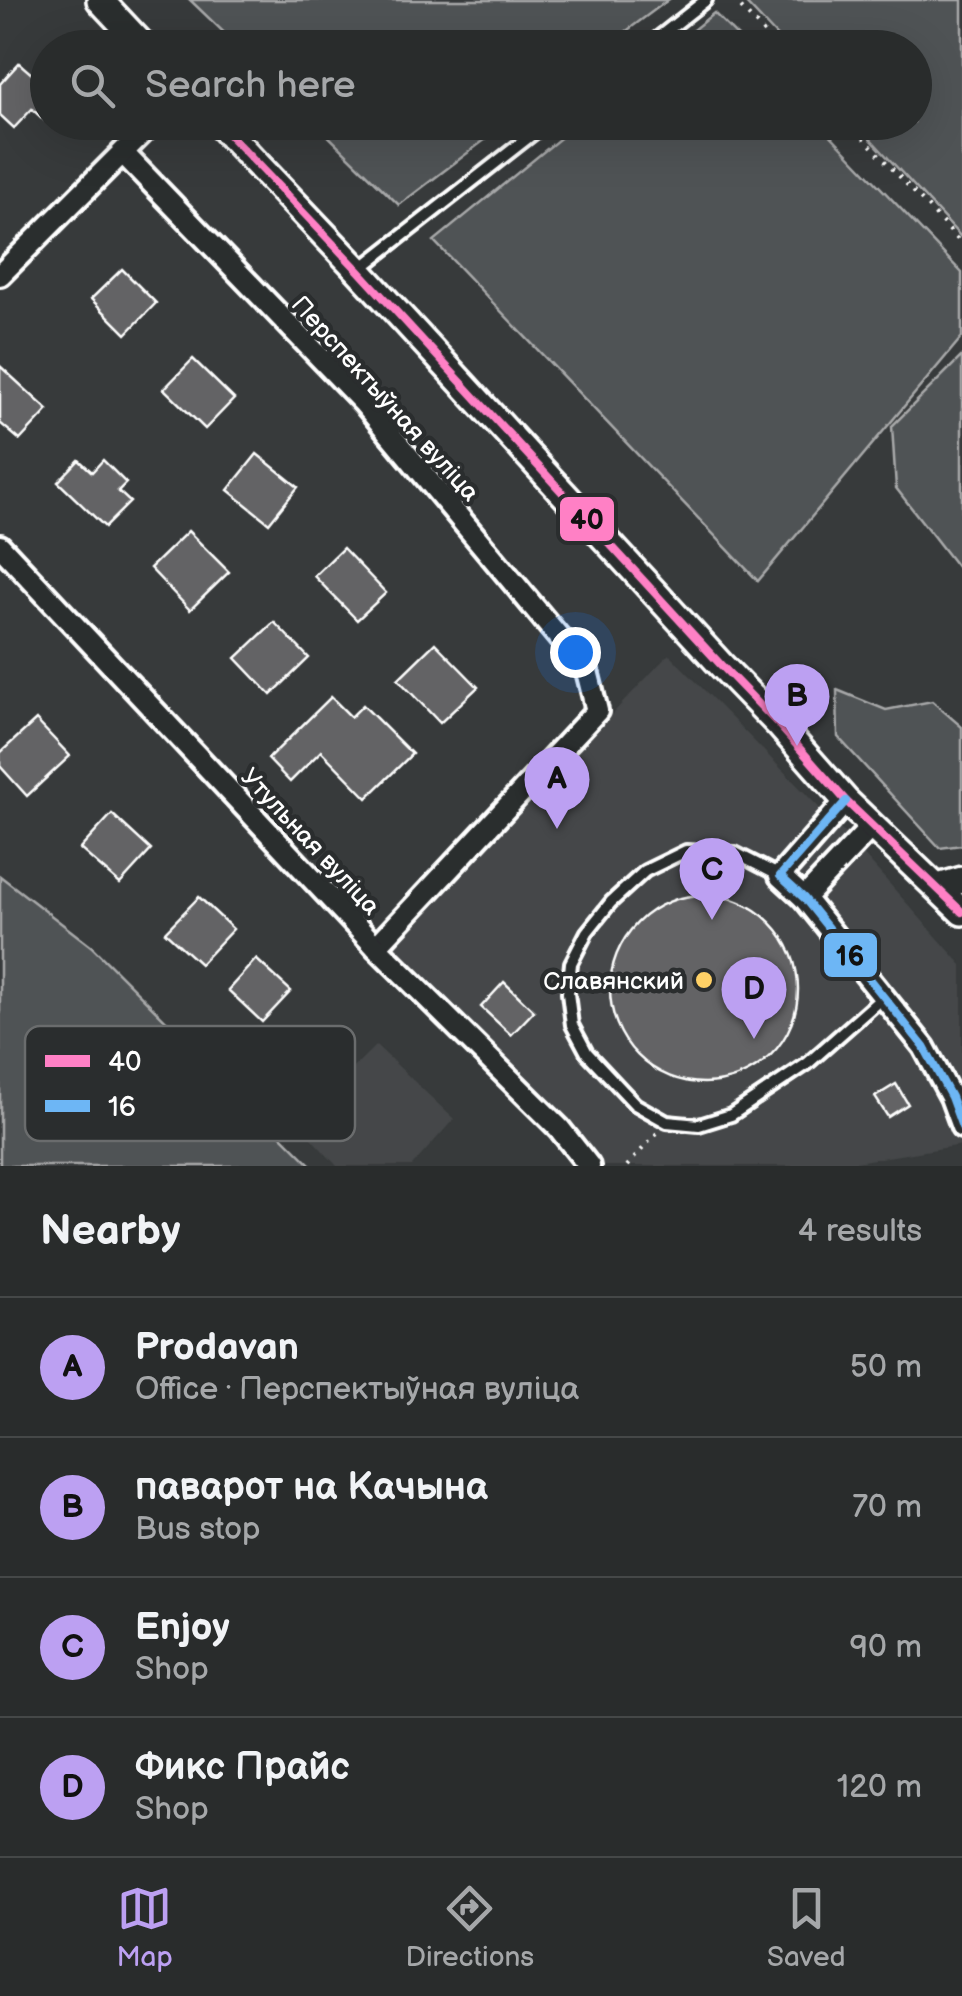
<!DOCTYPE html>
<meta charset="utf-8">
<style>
body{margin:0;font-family:"Balsamiq Sans",sans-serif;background:#313434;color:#f1f3f6}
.you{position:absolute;left:575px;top:652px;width:35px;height:35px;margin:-25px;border:8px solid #fff;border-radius:50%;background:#1a73e8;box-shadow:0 0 0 15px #1a73e833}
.badge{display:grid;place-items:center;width:65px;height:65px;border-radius:50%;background:#bca0f2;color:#111;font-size:32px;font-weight:700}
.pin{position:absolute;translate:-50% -82px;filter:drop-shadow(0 2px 5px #0008)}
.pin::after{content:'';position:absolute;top:52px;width:35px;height:30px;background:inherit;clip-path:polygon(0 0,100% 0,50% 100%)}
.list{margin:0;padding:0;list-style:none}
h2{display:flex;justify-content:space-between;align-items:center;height:130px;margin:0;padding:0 40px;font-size:42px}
h2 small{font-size:32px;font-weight:400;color:#a5a7a9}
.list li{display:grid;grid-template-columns:65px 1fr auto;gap:30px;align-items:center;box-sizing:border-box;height:140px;padding:0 40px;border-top:2px solid #454848}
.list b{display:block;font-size:38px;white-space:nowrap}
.list p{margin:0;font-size:32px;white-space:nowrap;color:#a5a7a9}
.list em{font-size:32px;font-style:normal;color:#a5a7a9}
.icon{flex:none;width:55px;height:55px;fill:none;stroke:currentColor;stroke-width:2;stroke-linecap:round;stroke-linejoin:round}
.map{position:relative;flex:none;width:962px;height:1166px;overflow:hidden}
.search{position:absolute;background:#292c2c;box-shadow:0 10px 40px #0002;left:30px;right:30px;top:30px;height:110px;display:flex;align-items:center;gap:25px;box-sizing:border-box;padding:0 35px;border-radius:55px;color:#a5a7a9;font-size:38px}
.sheet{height:690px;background:#292c2c}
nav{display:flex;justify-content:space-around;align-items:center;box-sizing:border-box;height:140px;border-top:2px solid #454848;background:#292c2c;font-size:28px;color:#a5a7a9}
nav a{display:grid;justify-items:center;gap:5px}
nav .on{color:#bca0f2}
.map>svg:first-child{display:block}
</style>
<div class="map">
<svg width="962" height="1166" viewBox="0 0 962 1166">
<rect width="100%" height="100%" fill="#373a3b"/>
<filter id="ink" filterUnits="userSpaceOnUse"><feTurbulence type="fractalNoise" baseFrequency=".01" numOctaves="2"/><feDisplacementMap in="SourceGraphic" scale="20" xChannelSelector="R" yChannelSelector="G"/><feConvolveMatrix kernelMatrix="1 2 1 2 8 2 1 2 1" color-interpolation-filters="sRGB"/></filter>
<g filter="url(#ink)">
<g fill="#444748">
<polygon points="669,654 845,834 962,965 962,1145 831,1166 597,1166 390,948"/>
<polygon points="376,1045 454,1119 412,1166 337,1166 297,1123"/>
</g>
<g fill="#505354" stroke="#a8a9aa" stroke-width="2.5">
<polygon points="190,0 668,0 605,47 239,47"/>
<polygon points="743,0 962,0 962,238 856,123 914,122 914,48 787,47"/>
<polygon points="714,13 748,47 672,47"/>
<polygon points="580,122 819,123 962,273 962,337 758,581 434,241"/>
<polygon points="315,123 507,123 399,205"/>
<polygon points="962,356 962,573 896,488 892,426"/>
<polygon points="837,690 886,710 932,701 962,727 962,845 940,848 838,737"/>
<polygon points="0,876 92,947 312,1166 0,1166"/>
</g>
<g fill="#636465" stroke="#fff" stroke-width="2.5">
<polygon points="19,63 48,88 48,116 44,120 32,109 14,128 0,115 0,84"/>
<polygon points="122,269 156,303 126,334 91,299"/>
<polygon points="193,359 234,399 205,429 164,389"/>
<polygon points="0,366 48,410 20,440 0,423"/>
<polygon points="257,454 298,487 269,523 228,490"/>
<polygon points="79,460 92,472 103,460 126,483 118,491 130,502 105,527 58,482"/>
<polygon points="188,531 229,572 190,610 150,568"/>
<polygon points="343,548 386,593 357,620 314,576"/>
<polygon points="274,622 309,658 271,695 236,658"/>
<polygon points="435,643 478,687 440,723 398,679"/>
<polygon points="331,697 351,717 363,705 412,754 367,798 321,751 290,782 268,759"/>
<polygon points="36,720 70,756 27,796 0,766 0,753"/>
<polygon points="112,814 151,850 120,884 80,849"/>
<circle cx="704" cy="989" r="94"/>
<polygon points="199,897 233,929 200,964 165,932"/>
<polygon points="256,959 291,991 262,1022 228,990"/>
<polygon points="504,982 534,1011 511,1035 481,1007"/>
<polygon points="896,1084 908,1104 888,1117 875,1097"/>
</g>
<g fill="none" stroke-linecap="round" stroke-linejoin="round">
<defs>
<g id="service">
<polyline points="645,48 706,0"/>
<polyline points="360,269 548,122"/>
<polyline points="780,876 735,853 686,851 645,871 611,902 587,932 571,963 568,993 572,1025 587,1053 635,1104 667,1122 699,1125 731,1115 807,1064 883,997"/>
</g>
<g id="minor">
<polyline points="123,153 364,403 587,671 597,711 376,947"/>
<polyline points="0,275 153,122"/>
<polyline points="0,546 376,947 559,1128 589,1166"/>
<polyline points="846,801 780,876 804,898 924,1047 951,1097 962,1127"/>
<polyline points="804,898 872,826"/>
</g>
<g id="tertiary">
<polyline points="100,0 145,48"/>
<polyline points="217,122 358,270 721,665 779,725 846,801 962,912"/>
<polyline points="938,887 962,880"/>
</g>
</defs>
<use href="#service" stroke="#fff" stroke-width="18"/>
<use href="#minor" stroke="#fff" stroke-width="28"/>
<use href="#tertiary" stroke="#fff" stroke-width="32"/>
<g stroke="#fff" stroke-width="4" stroke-dasharray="2.5 8" stroke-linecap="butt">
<polyline points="734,0 778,48"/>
<polyline points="849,122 962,244"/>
<polyline points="627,1166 657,1133"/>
</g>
<use href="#service" stroke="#2a2d2e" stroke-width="10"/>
<use href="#minor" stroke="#2a2d2e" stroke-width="20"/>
<use href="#tertiary" stroke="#2a2d2e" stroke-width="25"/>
<defs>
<polyline id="bus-1" points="217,122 358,270 721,665 779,725 846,801 962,912"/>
<polyline id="bus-2" points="846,801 780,876 804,898 924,1047 951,1097 962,1127"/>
</defs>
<use href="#bus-1" stroke="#2a2d2e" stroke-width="15"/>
<use href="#bus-2" stroke="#2a2d2e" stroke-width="15"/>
<use href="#bus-1" stroke="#ff80c5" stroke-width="8"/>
<use href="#bus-2" stroke="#6db6f5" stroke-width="8"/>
</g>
</g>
<circle fill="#ffd166" stroke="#2a2d2e" stroke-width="4" cx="704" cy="980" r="10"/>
<g text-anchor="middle" stroke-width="9" stroke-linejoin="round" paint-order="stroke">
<g font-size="25" fill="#fff" stroke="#2a2d2e">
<text transform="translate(386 398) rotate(48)" y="9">Перспектыўная вуліца</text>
<text transform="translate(311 841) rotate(47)" y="9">Утульная вуліца</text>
</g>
<g font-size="25" fill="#fff" stroke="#2a2d2e" text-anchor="end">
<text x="684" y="989">Славянский</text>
</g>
</g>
<rect x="25" y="1026" width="330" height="115" rx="15" fill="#2a2d2e" stroke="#6a6c6d" stroke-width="2.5"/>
<rect x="45" y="1055" width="45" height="12" fill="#ff80c5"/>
<rect x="45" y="1100" width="45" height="12" fill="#6db6f5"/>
<g font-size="28" fill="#fff">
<text x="108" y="1071">40</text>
<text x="108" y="1116">16</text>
</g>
<g stroke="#2a2d2e" stroke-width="4">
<rect x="558" y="495" width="58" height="48" rx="10" fill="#ff80c5"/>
<rect x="822" y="931" width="57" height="48" rx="10" fill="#6db6f5"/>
</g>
<g font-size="28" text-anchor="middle" font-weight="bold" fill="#111">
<text x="587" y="529">40</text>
<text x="850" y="965">16</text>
</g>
</svg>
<div class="you"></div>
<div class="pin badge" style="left:557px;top:829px">A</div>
<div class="pin badge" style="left:797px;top:746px">B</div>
<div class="pin badge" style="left:712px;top:920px">C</div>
<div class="pin badge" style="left:754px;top:1039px">D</div>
<div class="search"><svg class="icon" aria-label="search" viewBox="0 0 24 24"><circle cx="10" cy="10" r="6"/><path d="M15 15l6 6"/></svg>Search here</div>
</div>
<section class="sheet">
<h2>Nearby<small>4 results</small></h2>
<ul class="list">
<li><span class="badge">A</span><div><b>Prodavan</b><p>Office · Перспектыўная вуліца</p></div><em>50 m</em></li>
<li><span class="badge">B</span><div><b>паварот на Качына</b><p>Bus stop</p></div><em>70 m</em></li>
<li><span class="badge">C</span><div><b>Enjoy</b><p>Shop</p></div><em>90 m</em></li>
<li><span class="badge">D</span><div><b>Фикс Прайс</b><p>Shop</p></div><em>120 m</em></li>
</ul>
</section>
<nav>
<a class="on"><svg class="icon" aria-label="map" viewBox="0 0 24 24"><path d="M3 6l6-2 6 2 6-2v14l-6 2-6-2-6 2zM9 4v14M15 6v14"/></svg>Map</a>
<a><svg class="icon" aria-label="directions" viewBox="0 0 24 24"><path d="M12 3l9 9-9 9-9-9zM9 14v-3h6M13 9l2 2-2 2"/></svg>Directions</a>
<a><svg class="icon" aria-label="saved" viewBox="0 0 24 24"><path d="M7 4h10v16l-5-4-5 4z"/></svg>Saved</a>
</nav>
